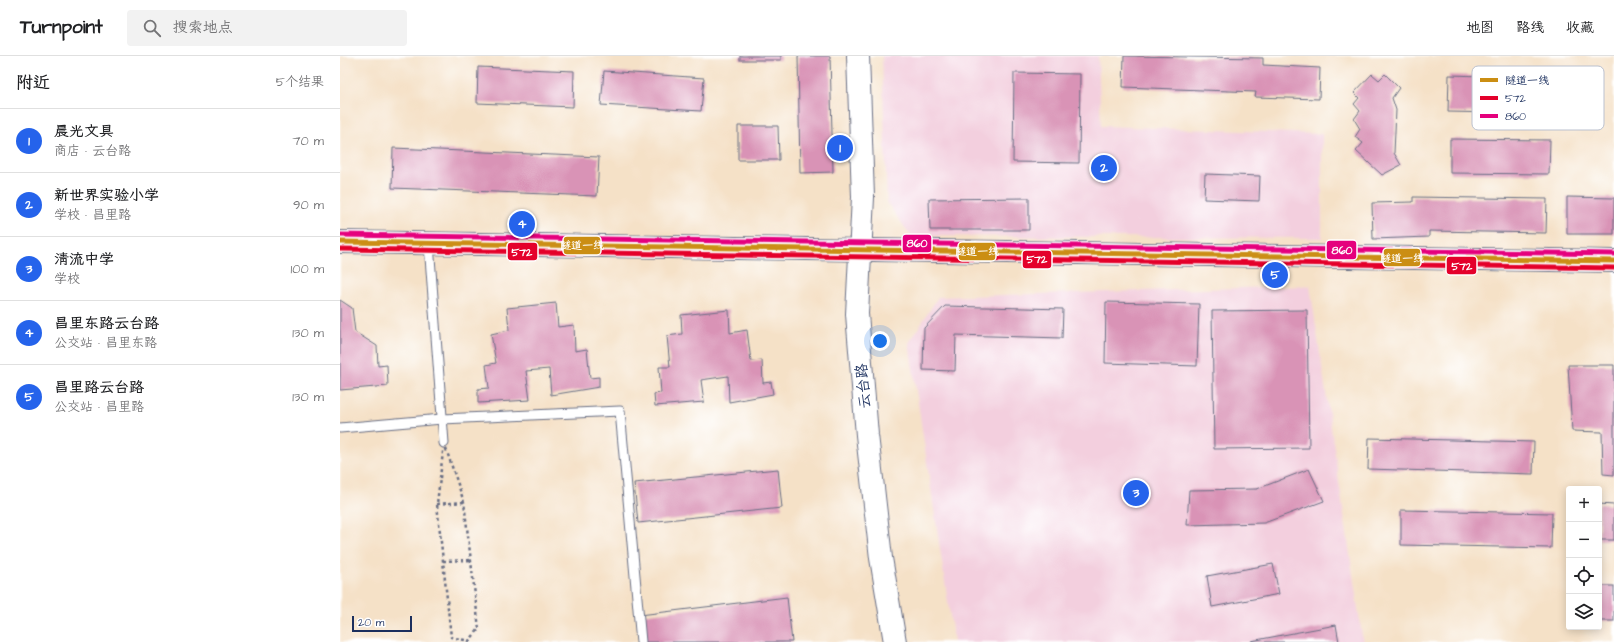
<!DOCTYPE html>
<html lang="zh">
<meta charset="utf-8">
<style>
body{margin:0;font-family:"Architects Daughter","LXGW WenKai TC",sans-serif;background:#f2f2f2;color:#202124}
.controls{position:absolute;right:12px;bottom:12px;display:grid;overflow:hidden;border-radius:4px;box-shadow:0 2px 10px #0003}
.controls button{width:36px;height:36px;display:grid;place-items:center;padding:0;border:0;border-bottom:1px solid #e0e0e0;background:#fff;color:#202124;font:20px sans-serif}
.scale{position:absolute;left:12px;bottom:10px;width:60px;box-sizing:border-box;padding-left:4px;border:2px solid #1b2f5e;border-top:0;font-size:11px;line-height:14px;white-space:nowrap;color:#1b2f5e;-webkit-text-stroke:3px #fff;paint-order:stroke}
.you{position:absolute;left:540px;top:285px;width:14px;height:14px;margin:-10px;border:3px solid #fff;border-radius:50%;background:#1a73e8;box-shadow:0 0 0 6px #1a73e833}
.badge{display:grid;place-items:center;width:26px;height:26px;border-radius:50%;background:#2563eb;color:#fff;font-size:13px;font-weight:700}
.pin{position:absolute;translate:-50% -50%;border:2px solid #fff;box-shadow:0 1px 4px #0006}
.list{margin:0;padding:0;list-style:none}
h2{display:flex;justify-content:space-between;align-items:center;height:52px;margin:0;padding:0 16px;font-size:17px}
h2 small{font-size:13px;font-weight:400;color:#757577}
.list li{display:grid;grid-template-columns:26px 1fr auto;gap:12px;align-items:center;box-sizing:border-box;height:64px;padding:0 16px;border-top:1px solid #e0e0e0}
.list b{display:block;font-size:15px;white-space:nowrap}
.list p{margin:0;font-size:13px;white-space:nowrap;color:#757577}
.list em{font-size:13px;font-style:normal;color:#757577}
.icon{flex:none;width:22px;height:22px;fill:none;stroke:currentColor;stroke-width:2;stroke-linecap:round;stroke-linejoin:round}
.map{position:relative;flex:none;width:1274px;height:586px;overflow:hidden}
header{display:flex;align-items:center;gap:24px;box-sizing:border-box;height:56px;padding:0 20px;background:#fff;border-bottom:1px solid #e0e0e0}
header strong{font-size:19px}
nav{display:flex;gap:22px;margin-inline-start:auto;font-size:14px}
.search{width:280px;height:36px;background:#f2f2f2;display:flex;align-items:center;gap:10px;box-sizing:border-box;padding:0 14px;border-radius:4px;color:#757577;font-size:15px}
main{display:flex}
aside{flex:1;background:#fff}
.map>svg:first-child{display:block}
</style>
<header>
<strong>Turnpoint</strong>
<div class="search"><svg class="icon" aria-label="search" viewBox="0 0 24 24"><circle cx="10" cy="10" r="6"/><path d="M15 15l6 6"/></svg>搜索地点</div>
<nav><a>地图</a><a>路线</a><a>收藏</a></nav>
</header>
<main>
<aside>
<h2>附近<small>5个结果</small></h2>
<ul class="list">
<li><span class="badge">1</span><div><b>晨光文具</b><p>商店 · 云台路</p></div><em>70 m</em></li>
<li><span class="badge">2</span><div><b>新世界实验小学</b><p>学校 · 昌里路</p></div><em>90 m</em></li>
<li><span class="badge">3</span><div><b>清流中学</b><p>学校</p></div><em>100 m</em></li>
<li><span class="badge">4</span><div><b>昌里东路云台路</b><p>公交站 · 昌里东路</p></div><em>130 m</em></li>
<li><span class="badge">5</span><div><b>昌里路云台路</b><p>公交站 · 昌里路</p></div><em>130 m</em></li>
</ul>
</aside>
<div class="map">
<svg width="1274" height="586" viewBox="0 0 1274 586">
<rect width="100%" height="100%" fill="#fff"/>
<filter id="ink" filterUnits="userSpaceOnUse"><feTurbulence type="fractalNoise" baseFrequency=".025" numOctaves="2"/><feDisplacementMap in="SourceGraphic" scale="8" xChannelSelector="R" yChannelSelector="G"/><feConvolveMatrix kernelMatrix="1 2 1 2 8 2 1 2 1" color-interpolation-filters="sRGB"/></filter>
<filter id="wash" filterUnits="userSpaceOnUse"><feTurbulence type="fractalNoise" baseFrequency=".012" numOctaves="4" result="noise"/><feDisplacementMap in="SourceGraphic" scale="16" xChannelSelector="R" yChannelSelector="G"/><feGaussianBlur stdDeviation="0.9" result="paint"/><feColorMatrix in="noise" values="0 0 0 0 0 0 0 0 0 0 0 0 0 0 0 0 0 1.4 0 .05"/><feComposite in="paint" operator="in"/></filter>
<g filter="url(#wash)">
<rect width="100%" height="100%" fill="#f5e1c7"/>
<g fill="#f3cfde">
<polygon points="542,0 758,0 761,70 982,78 982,182 571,180 547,146"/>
<polygon points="970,230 1023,586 614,586 569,287 598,241"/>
</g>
<g id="blocks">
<g fill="#d993b6">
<rect x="400" y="0" width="41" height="4"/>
<polygon points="458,0 490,0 493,116 460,117"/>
<polygon points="784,0 923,2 923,9 980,12 979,43 915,41 916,36 783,31"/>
<polygon points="138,11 234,15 233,51 137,47"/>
<polygon points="264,15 364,22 361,55 261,49"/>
<polygon points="674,17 740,18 739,107 673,106"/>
<polygon points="1032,18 1039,24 1045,18 1059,32 1052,42 1056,54 1054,97 1061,109 1042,119 1016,95 1023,87 1015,81 1020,73 1014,63 1020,55 1014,48 1019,42 1014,37"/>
<polygon points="1109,19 1212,22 1211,58 1108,56"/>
<polygon points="398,70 438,70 439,104 398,104"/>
<polygon points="1110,83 1210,84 1209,118 1110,117"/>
<polygon points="53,92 259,101 257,140 52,132"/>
<polygon points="865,118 920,120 919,145 864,143"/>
<polygon points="1073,141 1207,143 1206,177 1089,175 1089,181 1033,183 1032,147 1073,146"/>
<polygon points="1227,141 1274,142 1274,178 1227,178"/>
<polygon points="689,142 689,174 590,174 589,143"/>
<polygon points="0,244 12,252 15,276 37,290 38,310 47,309 48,330 0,334"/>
<polygon points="766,246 859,248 857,310 765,307"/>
<polygon points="216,247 218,271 234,269 235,295 247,293 250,322 259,321 259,331 211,339 209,313 186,315 190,344 138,347 138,333 149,332 146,309 156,307 151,278 169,274 167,252"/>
<polygon points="605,250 723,253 722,282 616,279 615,315 583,314 584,272"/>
<polygon points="389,254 390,277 407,274 411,305 422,304 423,327 431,326 433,338 389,346 388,320 361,324 364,346 315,350 314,338 321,337 319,311 330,311 327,280 342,278 341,259"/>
<polygon points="967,254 969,392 874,393 872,255"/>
<polygon points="1228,309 1274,309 1274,419 1263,418 1262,376 1232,375"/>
<polygon points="1029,382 1194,386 1193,418 1028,413"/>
<polygon points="438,413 442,452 298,467 294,427"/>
<polygon points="969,413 984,445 924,467 847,469 849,434 917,433"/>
<polygon points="1259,448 1274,449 1274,484 1259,484"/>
<polygon points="1061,454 1212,457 1211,492 1061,489"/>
<polygon points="933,508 939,538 872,551 867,520"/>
<rect x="1259" y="530" width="15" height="35"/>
<polygon points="447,541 452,586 303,586 300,559"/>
<polygon points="996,569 999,586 911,586 911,585"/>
</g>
</g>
</g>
<g filter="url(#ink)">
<use href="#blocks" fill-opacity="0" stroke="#676d83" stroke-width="1"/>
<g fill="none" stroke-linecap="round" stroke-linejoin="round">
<defs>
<g id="service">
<polyline points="89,188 104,387"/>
<polyline points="0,372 102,363 280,355 301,586"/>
</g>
<g id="tertiary">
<polyline points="518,0 523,141 517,258 527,379 541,502 555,586"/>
<polyline points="0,186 1274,205"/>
</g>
</defs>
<use href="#service" stroke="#676d83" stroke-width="11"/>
<use href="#tertiary" stroke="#676d83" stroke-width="24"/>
<g stroke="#676d83" stroke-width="2.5" stroke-dasharray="3 3" stroke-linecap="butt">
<polygon points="104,387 124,446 139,573 129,585 111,581 97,448"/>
<polyline points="97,448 124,446"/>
<polyline points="103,505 131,504"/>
</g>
<use href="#service" stroke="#fff" stroke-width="9"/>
<use href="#tertiary" stroke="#fff" stroke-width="22"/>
<defs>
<polyline id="bus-1" points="0,186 1274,205"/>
<polyline id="bus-2" points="0,193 1274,212"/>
<polyline id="bus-3" points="0,179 1274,198"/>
</defs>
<use href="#bus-1" stroke="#fff" stroke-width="8"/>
<use href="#bus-2" stroke="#fff" stroke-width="8"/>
<use href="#bus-3" stroke="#fff" stroke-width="8"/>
<use href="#bus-1" stroke="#cb8e13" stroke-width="5"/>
<use href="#bus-2" stroke="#e4002b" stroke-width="5"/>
<use href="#bus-3" stroke="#e5007d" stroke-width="5"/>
</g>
</g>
<g text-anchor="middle" stroke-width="4" stroke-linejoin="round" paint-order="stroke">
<g font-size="15" fill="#1b2f5e" stroke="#fff">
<text transform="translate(523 330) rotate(-95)" y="5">云台路</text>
</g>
</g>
<rect x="1132" y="10" width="132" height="64" rx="6" fill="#fff" stroke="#bbc1cf" stroke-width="1"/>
<rect x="1140" y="22" width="18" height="4" fill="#cb8e13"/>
<rect x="1140" y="40" width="18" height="4" fill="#e4002b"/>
<rect x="1140" y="58" width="18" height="4" fill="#e5007d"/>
<g font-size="11" fill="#1b2f5e">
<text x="1165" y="28">隧道一线</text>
<text x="1165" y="46">572</text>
<text x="1165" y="64">860</text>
</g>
<g stroke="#fff" stroke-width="1.5">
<rect x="562" y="178" width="30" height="19" rx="4" fill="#e5007d"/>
<rect x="223" y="180" width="38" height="19" rx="4" fill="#cb8e13"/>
<rect x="986" y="184" width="31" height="20" rx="4" fill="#e5007d"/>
<rect x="618" y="186" width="38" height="19" rx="4" fill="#cb8e13"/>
<rect x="167" y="186" width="31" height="19" rx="4" fill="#e4002b"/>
<rect x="1043" y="192" width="38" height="19" rx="4" fill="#cb8e13"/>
<rect x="682" y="194" width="30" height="19" rx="4" fill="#e4002b"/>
<rect x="1106" y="200" width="31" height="19" rx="4" fill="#e4002b"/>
</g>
<g font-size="11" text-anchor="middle" font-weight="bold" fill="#fff">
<text x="577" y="191">860</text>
<text x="242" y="193">隧道一线</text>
<text x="1002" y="198">860</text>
<text x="637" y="199">隧道一线</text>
<text x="182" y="200">572</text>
<text x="1062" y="206">隧道一线</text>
<text x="697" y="207">572</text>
<text x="1122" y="214">572</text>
</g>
</svg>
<div class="controls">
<button>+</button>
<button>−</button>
<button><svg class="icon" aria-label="locate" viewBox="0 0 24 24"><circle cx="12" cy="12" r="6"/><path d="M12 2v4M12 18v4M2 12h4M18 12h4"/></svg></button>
<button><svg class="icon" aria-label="layers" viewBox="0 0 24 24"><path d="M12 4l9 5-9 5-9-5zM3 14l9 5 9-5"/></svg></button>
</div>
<div class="scale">20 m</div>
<div class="you"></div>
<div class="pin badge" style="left:500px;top:92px">1</div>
<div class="pin badge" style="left:764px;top:112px">2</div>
<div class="pin badge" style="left:796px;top:437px">3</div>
<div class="pin badge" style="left:182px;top:168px">4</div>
<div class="pin badge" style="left:935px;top:219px">5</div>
</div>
</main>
